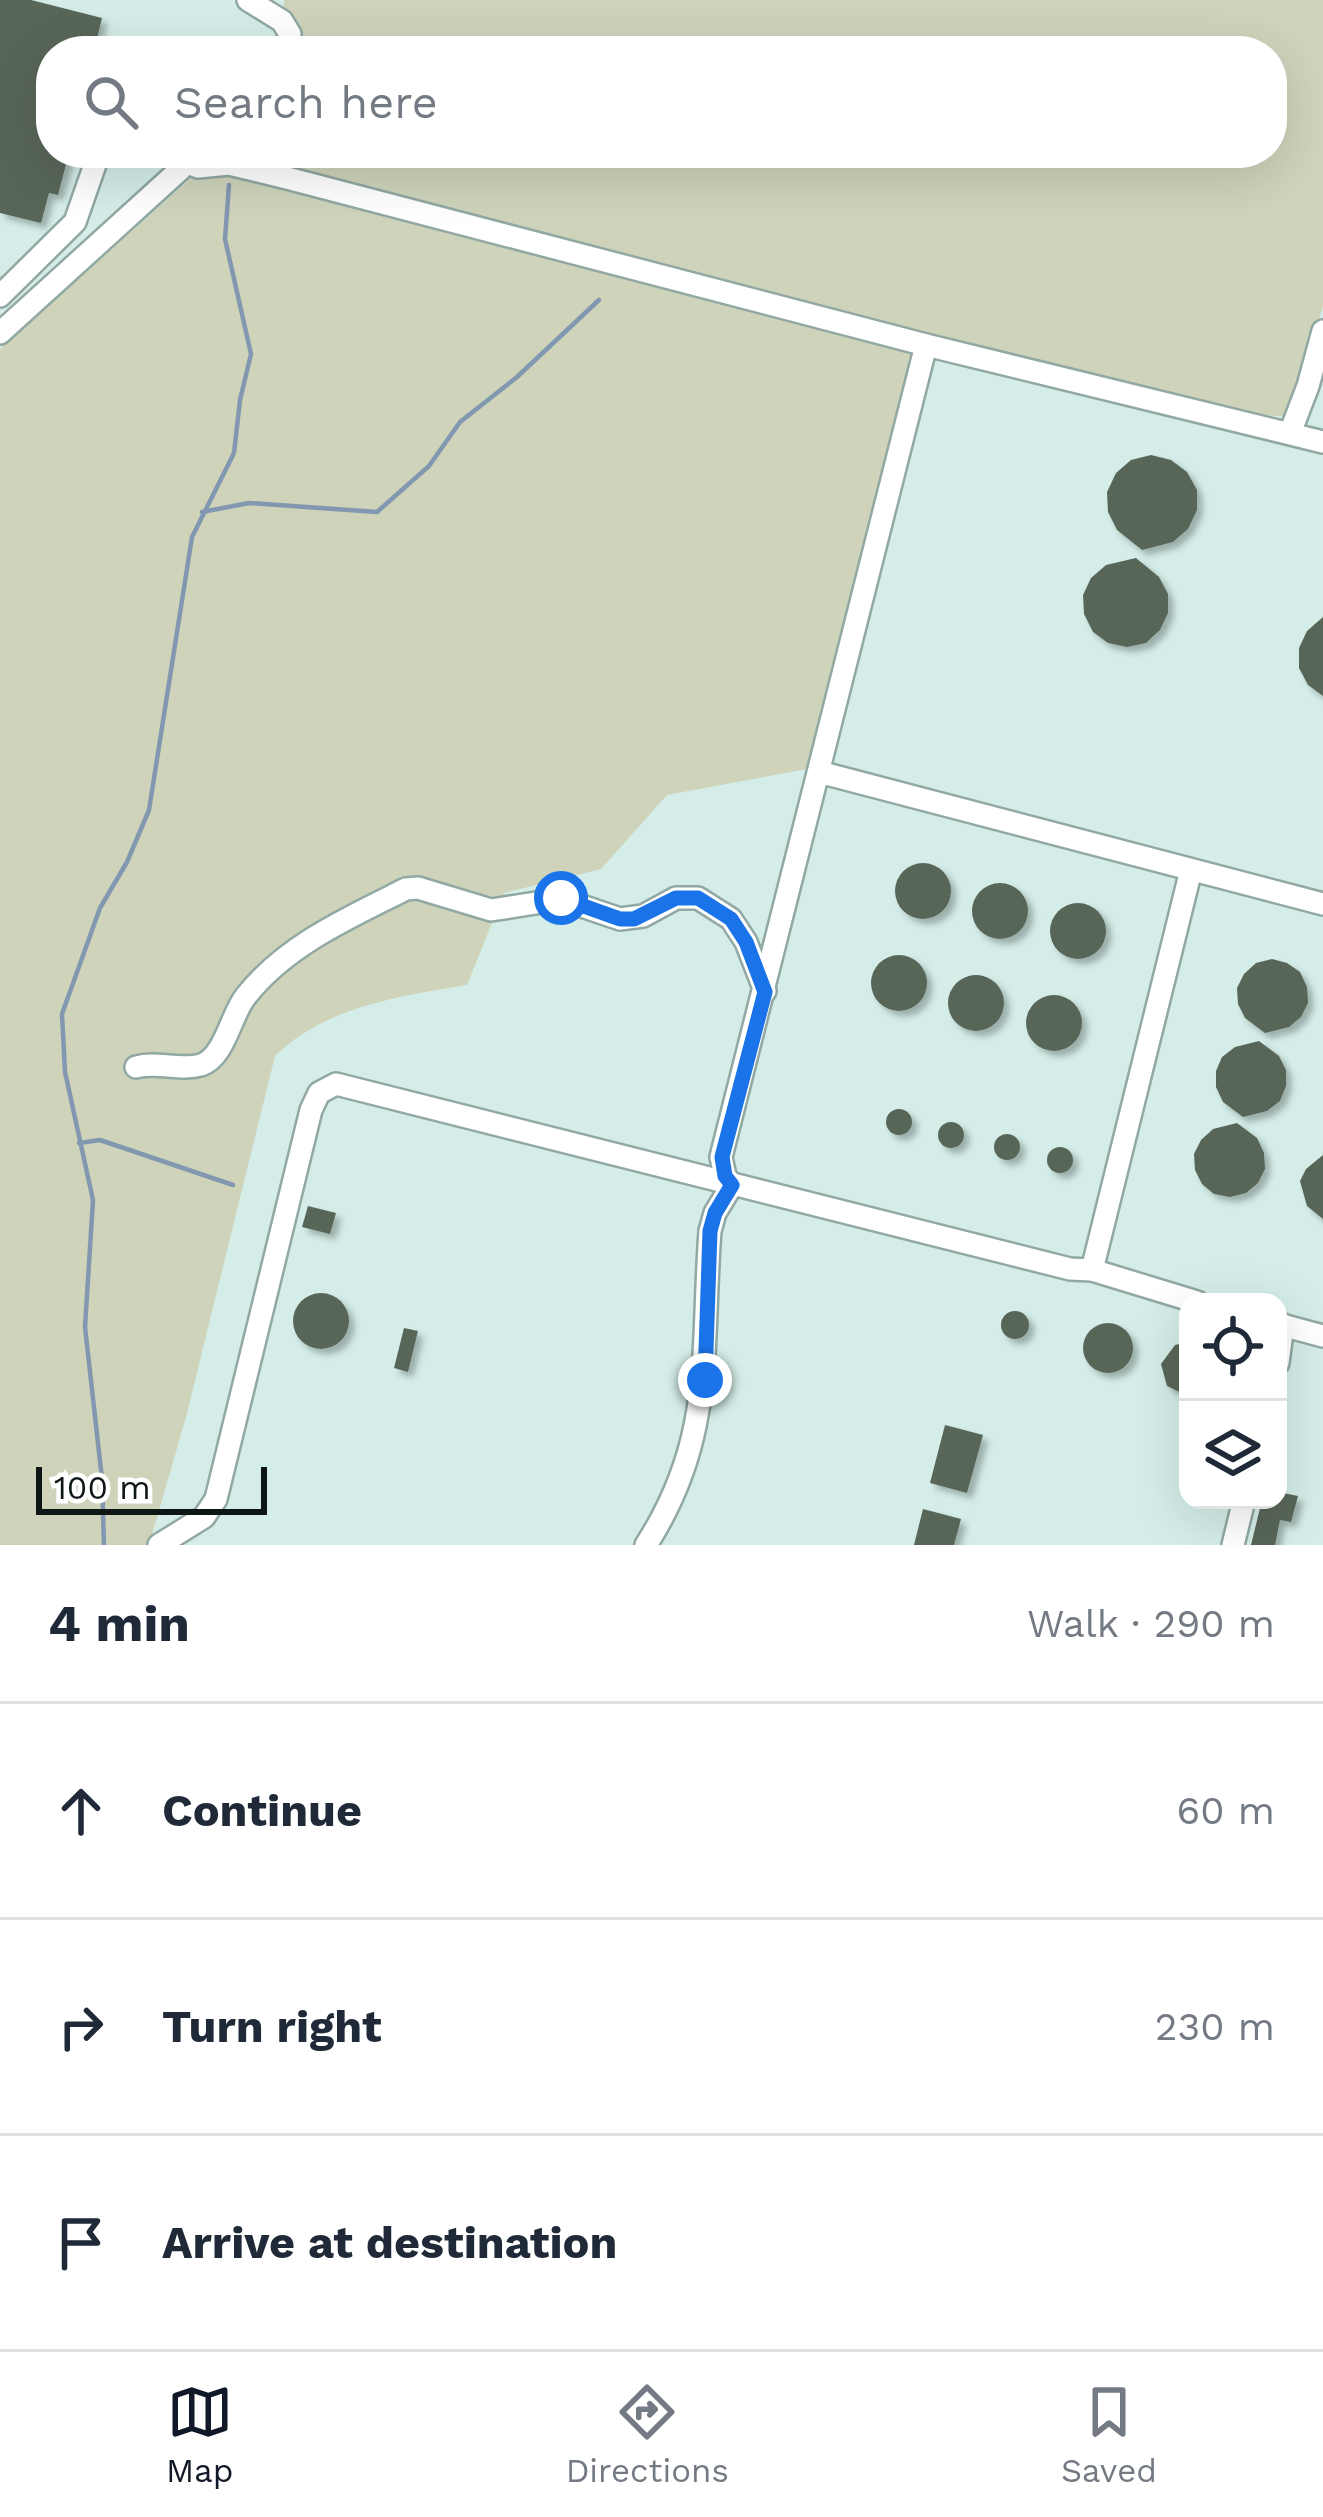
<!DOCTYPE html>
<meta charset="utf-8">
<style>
body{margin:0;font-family:"Work Sans",sans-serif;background:#f6f6f7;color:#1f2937}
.controls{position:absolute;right:36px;bottom:36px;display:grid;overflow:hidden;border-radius:24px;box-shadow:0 12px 48px #0002}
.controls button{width:108px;height:108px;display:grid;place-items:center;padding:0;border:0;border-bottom:3px solid #e0e1e3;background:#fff;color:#1f2937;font:60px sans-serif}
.scale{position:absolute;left:36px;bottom:30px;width:231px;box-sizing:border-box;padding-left:12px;border:6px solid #0e1615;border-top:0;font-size:33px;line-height:42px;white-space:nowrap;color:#0e1615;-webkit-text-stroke:9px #fff;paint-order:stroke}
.stop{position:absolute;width:36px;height:36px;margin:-27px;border:9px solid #1a73e8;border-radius:50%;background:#fff}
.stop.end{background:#1a73e8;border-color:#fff;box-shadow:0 3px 12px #0008}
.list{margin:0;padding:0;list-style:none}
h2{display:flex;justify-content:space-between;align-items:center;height:156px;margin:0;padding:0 48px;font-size:51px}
h2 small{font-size:39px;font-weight:400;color:#747a83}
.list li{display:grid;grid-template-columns:78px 1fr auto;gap:36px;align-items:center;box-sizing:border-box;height:216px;padding:0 48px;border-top:3px solid #e0e1e3}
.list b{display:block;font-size:45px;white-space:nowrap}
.list em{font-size:39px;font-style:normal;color:#747a83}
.icon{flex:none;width:66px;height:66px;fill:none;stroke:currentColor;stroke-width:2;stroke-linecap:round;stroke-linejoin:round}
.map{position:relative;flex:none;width:1323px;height:1545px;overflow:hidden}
.search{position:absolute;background:#fff;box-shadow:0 12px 48px #0002;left:36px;right:36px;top:36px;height:132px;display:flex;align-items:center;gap:30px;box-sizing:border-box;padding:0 42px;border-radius:48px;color:#747a83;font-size:45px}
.sheet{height:804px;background:#fff}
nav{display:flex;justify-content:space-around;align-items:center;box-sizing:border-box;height:168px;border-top:3px solid #e0e1e3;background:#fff;font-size:33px;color:#747a83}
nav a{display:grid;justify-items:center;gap:6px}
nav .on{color:#111827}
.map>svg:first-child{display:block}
</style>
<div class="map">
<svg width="1323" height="1545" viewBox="0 0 1323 1545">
<defs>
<filter id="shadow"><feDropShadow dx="5.5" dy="5.5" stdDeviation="3" flood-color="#0004"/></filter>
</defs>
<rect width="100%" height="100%" fill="#d4ede8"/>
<path fill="#ced3ba" d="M 284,0 L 1323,0 L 1323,306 L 1291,417 L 1264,415 L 918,333 L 807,769 L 667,795 L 601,869 L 504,893 L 467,985 C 399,996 325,1007 275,1056 L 186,1417 L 149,1545 L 0,1545 L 0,349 L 219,153 L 1272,153 L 1272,51 L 280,51 Z"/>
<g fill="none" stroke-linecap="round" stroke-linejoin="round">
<g stroke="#8198b0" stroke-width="4.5">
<polyline points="202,512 249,503 377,512 429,466 460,422 517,377 599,300"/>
<polyline points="79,1143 100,1140 233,1185"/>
<polyline points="104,1545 102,1479 85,1327 93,1200 65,1072 62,1014 100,908 127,862 149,810 192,537 234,453 240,400 251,354 225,239 229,185"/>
</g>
</g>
<g fill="#586659" filter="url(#shadow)">
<polygon points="0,0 31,0 102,18 94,51 51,51 51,153 69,153 58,195 49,193 41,223 0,213"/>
<polygon points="1151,455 1171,460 1187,472 1197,490 1197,510 1188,529 1173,542 1142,550 1117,530 1108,512 1107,492 1116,473 1131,460"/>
<polygon points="1136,558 1159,577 1168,594 1168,613 1160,630 1146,643 1127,647 1108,643 1093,632 1084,614 1083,595 1091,578 1106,565"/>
<polygon points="1323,617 1323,696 1308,685 1299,668 1299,648 1307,631"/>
<circle cx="923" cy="891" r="28"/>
<circle cx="1000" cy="911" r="28"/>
<circle cx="1078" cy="931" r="28"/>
<circle cx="899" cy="983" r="28"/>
<polygon points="1272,959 1287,963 1300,972 1307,987 1308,1003 1301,1017 1289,1027 1265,1033 1245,1018 1238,1004 1237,988 1244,974 1256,963"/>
<circle cx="976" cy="1003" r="28"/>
<circle cx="1054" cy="1023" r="28"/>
<polygon points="1259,1041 1279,1056 1286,1070 1286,1086 1280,1101 1267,1111 1243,1117 1223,1102 1216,1087 1216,1071 1222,1057 1235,1047"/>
<circle cx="899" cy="1122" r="13"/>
<circle cx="951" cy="1135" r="13"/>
<polygon points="1237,1123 1257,1138 1264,1153 1265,1169 1258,1183 1246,1193 1230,1197 1214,1194 1202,1184 1195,1170 1194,1154 1201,1140 1213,1129"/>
<circle cx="1007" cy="1147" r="13"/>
<circle cx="1060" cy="1160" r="13"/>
<polygon points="1323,1155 1323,1219 1307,1206 1300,1181 1306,1169"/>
<polygon points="308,1206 336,1213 330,1234 302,1227"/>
<circle cx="321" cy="1321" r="28"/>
<circle cx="1015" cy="1325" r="14"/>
<circle cx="1108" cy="1348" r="25"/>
<polygon points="404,1328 418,1331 408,1372 394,1368"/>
<polygon points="1188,1342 1188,1396 1167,1386 1161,1364 1175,1345"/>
<polygon points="945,1425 983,1435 967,1493 930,1483"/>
<polygon points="1278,1492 1298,1496 1291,1522 1280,1520 1275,1545 1251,1545 1262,1500 1278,1500"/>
<polygon points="923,1509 961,1519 954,1545 914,1545"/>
</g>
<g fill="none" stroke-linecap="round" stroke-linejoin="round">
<defs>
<g id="minor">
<polyline points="248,0 282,21 290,34 287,51"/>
<polyline points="188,163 198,167 229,164 287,178 926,345 1323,442"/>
<polyline points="0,296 75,222 99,153"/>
<polyline points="0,333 195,156"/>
<polyline points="1290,433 1308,386 1323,331"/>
<polyline points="819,772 1323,904"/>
<path d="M 136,1067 C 157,1061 180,1071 201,1065 C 225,1057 231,1014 246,996 C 286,945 350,917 406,889 L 418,888 L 491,910 L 561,899 L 620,919 L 643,916 L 676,898 L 698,898 L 731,919 L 746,942 L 765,991"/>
<polyline points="1092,1270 1191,870"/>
<polyline points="1278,1324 1323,1336"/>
<polyline points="1278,1363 1283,1325"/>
<polyline points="159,1545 204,1517 216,1499 311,1110 319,1093 336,1084 1070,1269 1092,1270 1197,1302"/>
<path d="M 646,1545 C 715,1438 701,1350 710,1231 L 715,1213 L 732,1185 L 725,1176 L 721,1157 L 926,345"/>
<polyline points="1233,1545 1244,1500"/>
</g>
</defs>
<use href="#minor" stroke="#91a8a3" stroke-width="26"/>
<use href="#minor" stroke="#fff" stroke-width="21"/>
</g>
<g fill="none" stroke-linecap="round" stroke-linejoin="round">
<polyline stroke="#1a73e8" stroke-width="15" points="561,898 620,919 634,919 676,898 698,898 731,919 746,942 765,992 722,1157 725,1176 732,1185 715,1213 710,1231 705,1380"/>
</g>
</svg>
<div class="controls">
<button><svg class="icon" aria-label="locate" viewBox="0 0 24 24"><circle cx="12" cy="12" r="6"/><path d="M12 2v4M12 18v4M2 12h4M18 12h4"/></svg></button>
<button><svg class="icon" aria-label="layers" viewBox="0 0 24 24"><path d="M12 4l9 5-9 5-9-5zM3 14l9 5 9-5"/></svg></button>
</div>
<div class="scale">100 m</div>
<div class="stop" style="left:561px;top:898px"></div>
<div class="stop end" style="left:705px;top:1380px"></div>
<div class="search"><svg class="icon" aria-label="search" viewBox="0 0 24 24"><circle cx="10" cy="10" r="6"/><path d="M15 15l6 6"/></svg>Search here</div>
</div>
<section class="sheet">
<h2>4 min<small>Walk · 290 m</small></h2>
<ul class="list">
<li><svg class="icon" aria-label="ahead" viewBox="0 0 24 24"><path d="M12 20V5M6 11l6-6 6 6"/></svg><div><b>Continue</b></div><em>60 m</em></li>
<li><svg class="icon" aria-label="right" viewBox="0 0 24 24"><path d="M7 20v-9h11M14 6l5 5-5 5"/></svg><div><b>Turn right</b></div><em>230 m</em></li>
<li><svg class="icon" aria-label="arrive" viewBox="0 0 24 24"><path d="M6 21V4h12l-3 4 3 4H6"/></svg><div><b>Arrive at destination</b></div></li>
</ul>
</section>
<nav>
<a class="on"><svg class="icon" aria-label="map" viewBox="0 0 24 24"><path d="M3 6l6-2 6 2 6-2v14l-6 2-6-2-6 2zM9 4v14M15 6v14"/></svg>Map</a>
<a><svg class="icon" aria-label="directions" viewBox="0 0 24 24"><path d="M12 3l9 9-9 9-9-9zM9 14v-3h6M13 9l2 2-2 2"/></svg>Directions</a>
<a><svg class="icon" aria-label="saved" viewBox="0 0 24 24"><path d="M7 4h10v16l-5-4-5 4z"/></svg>Saved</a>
</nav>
